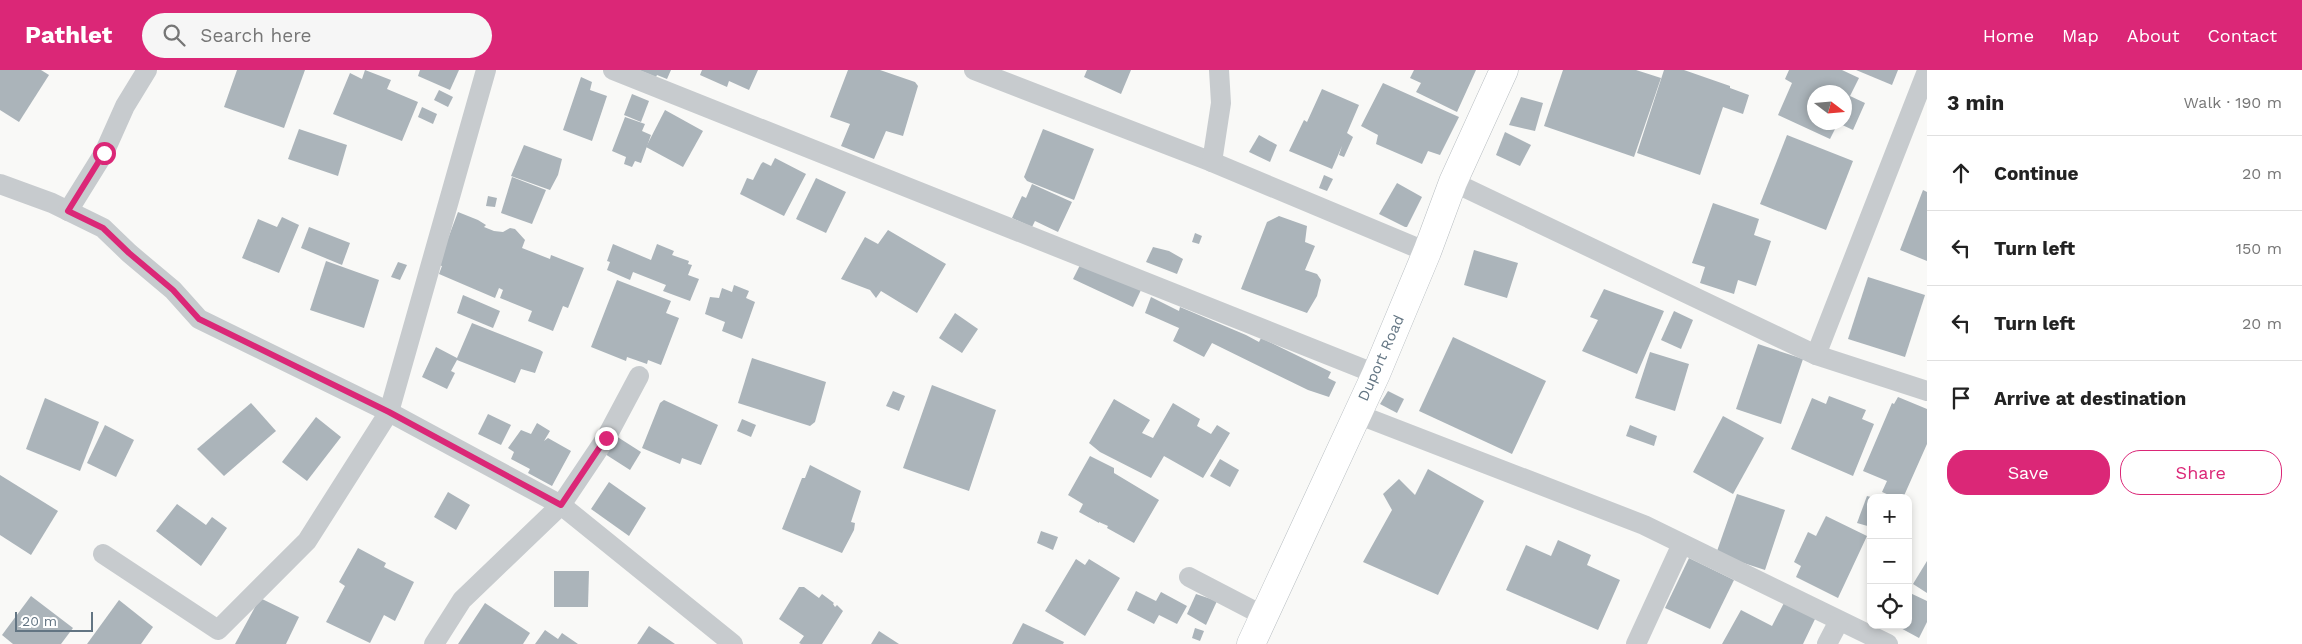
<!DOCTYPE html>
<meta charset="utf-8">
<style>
body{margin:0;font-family:"Work Sans",sans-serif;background:#f6f6f6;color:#222}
.controls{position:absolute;right:15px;bottom:15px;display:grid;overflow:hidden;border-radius:10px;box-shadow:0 2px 8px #0003}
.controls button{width:45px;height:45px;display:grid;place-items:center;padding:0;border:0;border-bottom:1px solid #e0e0e0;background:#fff;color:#222;font:25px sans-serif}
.compass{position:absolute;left:1807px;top:15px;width:45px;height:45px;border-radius:50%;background:#fff;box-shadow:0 2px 8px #0003;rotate:106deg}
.scale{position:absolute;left:15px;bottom:12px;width:78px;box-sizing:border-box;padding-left:5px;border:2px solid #637583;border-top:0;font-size:14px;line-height:18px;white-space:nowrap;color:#637583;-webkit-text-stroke:4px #fff;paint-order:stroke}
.stop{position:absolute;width:15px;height:15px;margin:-11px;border:4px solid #db2777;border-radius:50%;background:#fff}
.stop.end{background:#db2777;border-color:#fff;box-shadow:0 1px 5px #0008}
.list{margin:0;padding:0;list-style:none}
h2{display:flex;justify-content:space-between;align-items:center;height:65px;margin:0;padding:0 20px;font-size:21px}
h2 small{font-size:16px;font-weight:400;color:#767676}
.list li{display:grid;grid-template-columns:32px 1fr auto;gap:15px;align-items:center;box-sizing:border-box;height:75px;padding:0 20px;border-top:1px solid #e0e0e0}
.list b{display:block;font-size:19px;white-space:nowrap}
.list em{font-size:16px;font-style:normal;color:#767676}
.actions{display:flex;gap:10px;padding:15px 20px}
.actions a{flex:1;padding:11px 0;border:1px solid #db2777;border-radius:20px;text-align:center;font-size:18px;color:#db2777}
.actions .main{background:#db2777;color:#fff}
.icon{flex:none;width:28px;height:28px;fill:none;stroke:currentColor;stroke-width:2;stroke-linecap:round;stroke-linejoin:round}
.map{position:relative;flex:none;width:1927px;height:574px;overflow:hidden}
header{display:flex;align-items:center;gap:30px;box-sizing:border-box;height:70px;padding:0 25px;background:#db2777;color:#fff}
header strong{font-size:24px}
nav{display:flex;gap:28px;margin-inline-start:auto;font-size:18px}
.search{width:350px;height:45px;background:#f6f6f6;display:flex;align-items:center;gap:12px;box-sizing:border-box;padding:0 18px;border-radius:28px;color:#767676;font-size:19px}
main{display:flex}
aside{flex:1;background:#fff}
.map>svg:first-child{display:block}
</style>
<header>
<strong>Pathlet</strong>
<div class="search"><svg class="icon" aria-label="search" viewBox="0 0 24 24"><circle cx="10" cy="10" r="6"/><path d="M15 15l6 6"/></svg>Search here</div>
<nav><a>Home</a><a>Map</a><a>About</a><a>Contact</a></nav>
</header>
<main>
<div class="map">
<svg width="1927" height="574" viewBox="0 0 1927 574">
<rect width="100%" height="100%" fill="#f9f9f7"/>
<g fill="#abb4ba" fill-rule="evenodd">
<polygon points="0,0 41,0 49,5 19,52 0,40"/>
<polygon points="237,0 305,0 284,58 224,37"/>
<polygon points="365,0 391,10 387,19 418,32 402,71 333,44 350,3 362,9"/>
<polygon points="420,0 459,0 450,20 418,6"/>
<polygon points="639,0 671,0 667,9 657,5 656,7"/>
<polygon points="702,0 758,0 749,20 729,11 727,17 700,5"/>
<polygon points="848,0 880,0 915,12 918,16 903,66 886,61 874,89 841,76 850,54 830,47"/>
<polygon points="1087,0 1131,0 1121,24 1084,7"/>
<polygon points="1414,0 1476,0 1457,42 1416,22 1421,13 1410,8"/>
<polygon points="1563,0 1636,0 1661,8 1634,87 1544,56"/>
<polygon points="1664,0 1684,0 1730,16 1730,18 1749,25 1743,44 1723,37 1700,105 1637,83"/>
<path d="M 1789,0 L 1842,0 L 1859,8 L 1850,26 L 1865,33 L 1853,60 L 1838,53 L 1830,69 L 1778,45 L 1792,13 L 1785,9 ZM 1814,22 L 1844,22 L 1844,52 L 1814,52 Z"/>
<polygon points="1856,0 1898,0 1892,15"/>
<polygon points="581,7 592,12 590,20 607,26 592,71 563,60"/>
<polygon points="1383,13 1459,47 1440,85 1428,81 1422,94 1376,74 1378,65 1361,56"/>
<polygon points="1322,19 1359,35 1347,63 1353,67 1344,87 1339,85 1342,76 1332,99 1289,81 1304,50 1307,52"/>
<polygon points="439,20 453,27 448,37 434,30"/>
<polygon points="632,24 649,31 641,52 624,45"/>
<polygon points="1521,27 1543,33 1535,61 1509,55"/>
<polygon points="422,37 437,44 433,54 418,47"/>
<polygon points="665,40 703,61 683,97 646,77"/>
<polygon points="625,47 645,54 642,61 651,65 641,93 635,91 632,97 624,94 626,87 612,81"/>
<polygon points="299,59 347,75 338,106 288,89"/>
<polygon points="1043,59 1094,79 1074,130 1027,111 1024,107"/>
<polygon points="1505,62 1531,75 1520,96 1496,85"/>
<polygon points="1259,65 1277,75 1270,92 1249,82"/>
<polygon points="1787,65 1853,91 1826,160 1760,134"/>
<polygon points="524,75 562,89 558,105 550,120 511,106"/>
<polygon points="775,88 806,104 784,146 740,124 747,108 753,110 761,94 763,92 771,96"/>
<polygon points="1324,105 1333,109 1327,121 1319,118"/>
<polygon points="512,107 546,120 532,154 501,143"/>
<polygon points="816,108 846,122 826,163 796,149"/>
<polygon points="1397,113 1422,127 1407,157 1405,157 1379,144"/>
<polygon points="1032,114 1072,132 1058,162 1035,151 1032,157 1012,148 1022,126 1026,128"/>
<polygon points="1923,120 1927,122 1927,191 1900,180"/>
<polygon points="488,126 497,128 495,137 486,136"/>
<polygon points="1713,133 1759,149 1754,165 1771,171 1756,216 1738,210 1734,224 1700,213 1705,197 1692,193"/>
<polygon points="458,142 478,150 486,155 484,157 494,161 503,162 510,158 515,159 525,170 522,178 550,189 551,185 584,198 568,238 563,236 553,261 528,251 532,241 500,228 503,220 499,218 495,228 439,204 442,196 438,195"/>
<polygon points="1279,146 1307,156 1305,172 1315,176 1305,200 1317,204 1321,210 1317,226 1307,243 1241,219 1267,152"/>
<polygon points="282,147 299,155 279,203 242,188 258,149 277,157"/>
<polygon points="309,157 350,173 342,195 301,178"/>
<polygon points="888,160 946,194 917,243 881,221 876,228 870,220 841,209 865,167 878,174"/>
<polygon points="1195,163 1202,166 1199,174 1192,172"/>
<polygon points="613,174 651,190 657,174 674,181 672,185 689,191 688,194 692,195 688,205 699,209 690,231 663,221 666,215 633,202 630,210 607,200 610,192 607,191"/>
<polygon points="1153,177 1169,181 1183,189 1177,204 1146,192"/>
<polygon points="1474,180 1518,193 1507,228 1464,215"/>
<polygon points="326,191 379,210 364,258 310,240"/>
<polygon points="398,192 407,195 400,210 391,207"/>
<polygon points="1081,193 1141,220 1133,237 1073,209"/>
<polygon points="1868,207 1925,225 1905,287 1848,269"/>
<polygon points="617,210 671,231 666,243 679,248 661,295 648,290 647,294 627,287 626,291 591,277"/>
<polygon points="734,215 749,221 746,228 755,232 742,269 722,261 725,252 705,244 710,227 719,228 722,218 732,222"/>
<polygon points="1604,219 1664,241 1637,304 1582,281 1598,250 1590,247"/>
<polygon points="463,225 500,241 493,258 457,243"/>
<polygon points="1151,227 1179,241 1180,237 1246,265 1242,276 1246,265 1259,272 1261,268 1331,302 1328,308 1336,312 1329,327 1308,320 1212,273 1204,287 1173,271 1180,256 1179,258 1145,243"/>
<polygon points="1674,241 1693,250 1681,279 1661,270"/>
<polygon points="955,243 978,259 962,283 939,268"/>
<polygon points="472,253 540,280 543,282 535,303 521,299 515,313 457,290 451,301 455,303 447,319 422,307 436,277 457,288"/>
<polygon points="1453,267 1546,311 1512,384 1419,341"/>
<polygon points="1758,274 1803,289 1781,354 1736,339"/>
<polygon points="1650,282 1689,294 1675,341 1635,328"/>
<polygon points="752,288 826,312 815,352 810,356 738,333"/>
<polygon points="932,315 996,340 969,421 903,398"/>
<polygon points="893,321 905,326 899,341 886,336"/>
<polygon points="1388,321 1404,329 1397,343 1380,334"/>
<polygon points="1829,326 1866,340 1862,349 1874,354 1853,406 1791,379 1812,328 1826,334"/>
<polygon points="1898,327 1927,339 1927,374 1903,428 1896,428 1882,422 1887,411 1863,401 1892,333 1894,334"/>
<polygon points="45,328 99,352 80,401 26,379"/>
<polygon points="1114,329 1150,350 1142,363 1153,368 1173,333 1200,349 1197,356 1211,364 1217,355 1230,363 1203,408 1164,386 1151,408 1100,382 1089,373"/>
<polygon points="664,330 718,355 701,395 682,388 680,394 642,378 660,333"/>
<polygon points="251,333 276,361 224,406 197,379"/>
<polygon points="488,344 511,355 501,375 478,364"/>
<polygon points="1723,346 1764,368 1733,424 1693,402"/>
<polygon points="316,347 341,367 307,411 282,392"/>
<polygon points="742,349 756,355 751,367 737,361"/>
<polygon points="537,353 550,361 544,371 548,368 571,381 552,416 528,403 530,399 511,389 514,382 508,378 521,360 531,364"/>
<polygon points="105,355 134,370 116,407 87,393"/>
<polygon points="1630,355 1657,366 1654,376 1626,366"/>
<polygon points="616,366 641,382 630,400 605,384"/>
<polygon points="1090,386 1114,398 1114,403 1159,430 1134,473 1107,458 1108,456 1099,452 1099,453 1079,442 1083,434 1068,425"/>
<polygon points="1220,389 1239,400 1230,417 1210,406"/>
<polygon points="810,395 861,421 851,452 855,453 854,460 842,483 782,459 802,408 805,408"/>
<polygon points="1428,399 1484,431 1438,525 1363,492 1392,440 1383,424 1399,409 1415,425"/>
<polygon points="0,405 58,441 31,485 0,465"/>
<polygon points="609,412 646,438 629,466 591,439"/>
<polygon points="448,422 470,435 456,460 434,447"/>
<polygon points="1737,424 1785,440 1765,500 1716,484"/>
<polygon points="1867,426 1871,427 1871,457 1857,453"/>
<polygon points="177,434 206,455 212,447 227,458 201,496 156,461"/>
<polygon points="1826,446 1867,466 1838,528 1796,507 1801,496 1794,492 1808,462 1816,466"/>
<polygon points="1041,461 1058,467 1053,480 1037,473"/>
<polygon points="1558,470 1591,485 1587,495 1620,510 1598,560 1506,520 1526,475 1551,486"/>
<polygon points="358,478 386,493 384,497 414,512 395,551 384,545 370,573 326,552 345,516 339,512"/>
<polygon points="1689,488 1734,510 1710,559 1665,538"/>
<polygon points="1076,489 1085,495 1089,489 1120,508 1085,566 1045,541"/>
<polygon points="1927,491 1927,523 1913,514"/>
<polygon points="554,501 589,501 588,537 554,537"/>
<polygon points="799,517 804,517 819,528 822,524 834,533 833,534 835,537 837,535 843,541 822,574 801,574 799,573 804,566 779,549"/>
<polygon points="1136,521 1156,531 1161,522 1187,536 1177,554 1159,545 1154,554 1127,540"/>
<polygon points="1908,522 1927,531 1927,552 1919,568 1895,555 1908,555"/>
<polygon points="1196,524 1217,531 1206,555 1187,544"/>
<polygon points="31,526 73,558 61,574 13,574 2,565"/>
<polygon points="260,528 299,547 286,574 235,574"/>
<polygon points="119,530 153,557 141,574 87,574"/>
<polygon points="1785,531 1816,547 1803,574 1722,574 1741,540 1772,556"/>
<polygon points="485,533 530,563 523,574 458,574"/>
<polygon points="1023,553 1064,572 1063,574 1012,574"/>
<polygon points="649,556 675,574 637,574"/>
<polygon points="1195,558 1204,561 1200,571 1192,568"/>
<polygon points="545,560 558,569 562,563 578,574 535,574"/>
<polygon points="879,561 899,574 871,574"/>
</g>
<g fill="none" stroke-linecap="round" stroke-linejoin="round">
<defs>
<polyline id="secondary" points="1251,574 1376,304 1427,182 1453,112 1504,0"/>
</defs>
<use href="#secondary" stroke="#b7bdc1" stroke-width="29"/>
<g stroke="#c7cbce" stroke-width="20">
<polyline points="613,0 1376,304"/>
<polyline points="974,0 1212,92 1427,182"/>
<polyline points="1212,92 1221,33 1219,0"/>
<polyline points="1453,112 1816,285 1927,321"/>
<polyline points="0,114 52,133 103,158 129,183 173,220 199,249 389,342 561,435 733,574"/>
<polyline points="68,141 104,83 125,36 147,0"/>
<polyline points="1816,285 1927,1"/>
<polyline points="1357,344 1644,455 1888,574"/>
<polyline points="103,484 218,560 307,471 389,342 486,0"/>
<polyline points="1189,507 1264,546"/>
<polyline points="434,574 462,530 561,435 606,368 639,306"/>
<polyline points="1636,574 1682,474"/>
<polyline points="1827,574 1839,551"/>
</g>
<use href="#secondary" stroke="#fff" stroke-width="28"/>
</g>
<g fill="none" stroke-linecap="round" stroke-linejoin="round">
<polyline stroke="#db2777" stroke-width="6" points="104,83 68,141 103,158 129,183 173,220 199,249 389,342 561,435 606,368"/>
</g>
<g text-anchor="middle" stroke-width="5" stroke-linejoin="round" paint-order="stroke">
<g font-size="15" fill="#637583" stroke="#fff">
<text transform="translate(1381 288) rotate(-66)" y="5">Duport Road</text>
</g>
</g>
</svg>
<div class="controls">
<button>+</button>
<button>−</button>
<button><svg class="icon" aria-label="locate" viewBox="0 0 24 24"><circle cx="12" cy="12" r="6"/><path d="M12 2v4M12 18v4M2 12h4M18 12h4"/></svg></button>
</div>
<svg class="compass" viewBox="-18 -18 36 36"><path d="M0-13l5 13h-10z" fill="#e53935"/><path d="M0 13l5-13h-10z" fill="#767676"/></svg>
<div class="scale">20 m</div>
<div class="stop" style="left:104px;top:83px"></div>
<div class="stop end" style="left:606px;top:368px"></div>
</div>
<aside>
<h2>3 min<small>Walk · 190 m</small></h2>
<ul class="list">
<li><svg class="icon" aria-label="ahead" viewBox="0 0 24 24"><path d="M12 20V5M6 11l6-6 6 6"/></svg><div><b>Continue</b></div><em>20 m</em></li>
<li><svg class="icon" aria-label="left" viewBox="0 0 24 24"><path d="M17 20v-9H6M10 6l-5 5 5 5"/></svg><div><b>Turn left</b></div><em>150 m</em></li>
<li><svg class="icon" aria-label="left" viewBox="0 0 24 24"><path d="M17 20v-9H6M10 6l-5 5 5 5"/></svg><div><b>Turn left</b></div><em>20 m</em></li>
<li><svg class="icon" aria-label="arrive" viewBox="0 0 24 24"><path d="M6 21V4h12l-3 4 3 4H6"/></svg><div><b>Arrive at destination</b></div></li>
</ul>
<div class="actions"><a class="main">Save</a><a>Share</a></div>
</aside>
</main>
